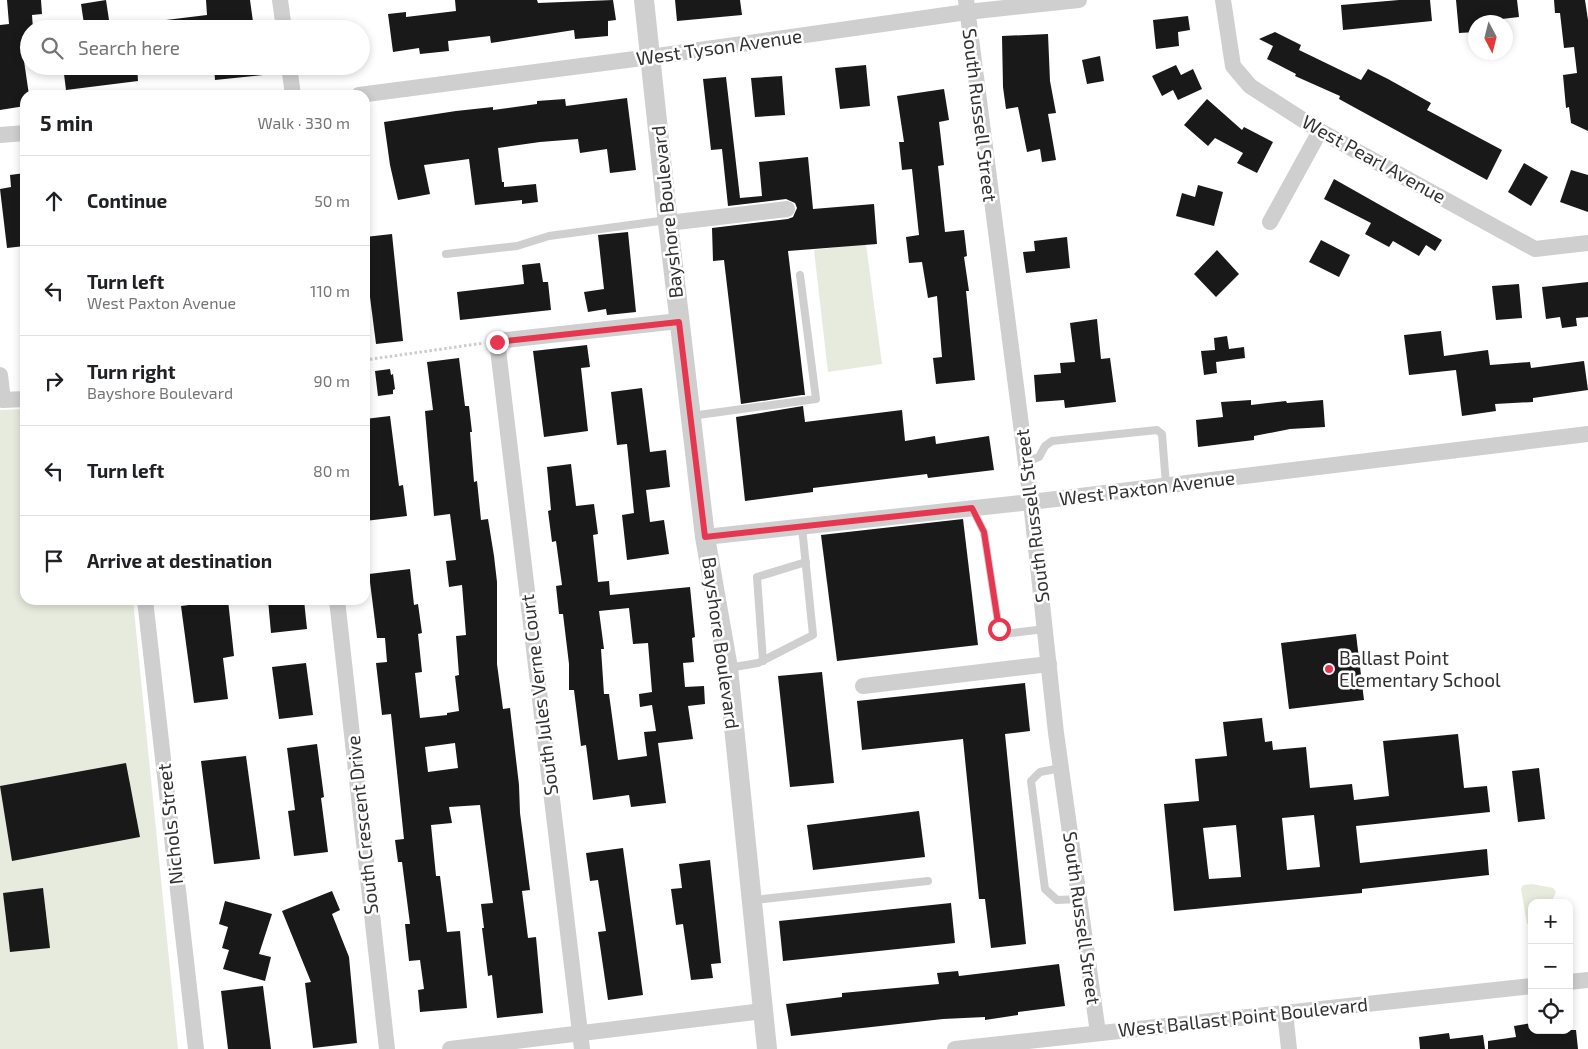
<!DOCTYPE html>
<meta charset="utf-8">
<style>
body{margin:0;font-family:"Exo 2",sans-serif;background:#f2f2f2;color:#202124}
.controls{position:absolute;right:15px;bottom:15px;display:grid;overflow:hidden;border-radius:10px;box-shadow:0 2px 8px #0003}
.controls button{width:45px;height:45px;display:grid;place-items:center;padding:0;border:0;border-bottom:1px solid #e0e0e0;background:#fff;color:#202124;font:25px sans-serif}
.compass{position:absolute;left:1468px;top:15px;width:45px;height:45px;border-radius:50%;background:#fff;box-shadow:0 2px 8px #0003;rotate:173deg}
.stop{position:absolute;width:15px;height:15px;margin:-11px;border:4px solid #e73650;border-radius:50%;background:#fff}
.stop.end{background:#e73650;border-color:#fff;box-shadow:0 1px 5px #0008}
.list{margin:0;padding:0;list-style:none}
h2{display:flex;justify-content:space-between;align-items:center;height:65px;margin:0;padding:0 20px;font-size:21px}
h2 small{font-size:16px;font-weight:400;color:#757577}
.list li{display:grid;grid-template-columns:32px 1fr auto;gap:15px;align-items:center;box-sizing:border-box;height:90px;padding:0 20px;border-top:1px solid #e0e0e0}
.list b{display:block;font-size:19px;white-space:nowrap}
.list p{margin:0;font-size:16px;white-space:nowrap;color:#757577}
.list em{font-size:16px;font-style:normal;color:#757577}
.icon{flex:none;width:28px;height:28px;fill:none;stroke:currentColor;stroke-width:2;stroke-linecap:round;stroke-linejoin:round}
.map{position:relative;flex:none;width:1588px;height:1049px;overflow:hidden}
.search{position:absolute;background:#fff;box-shadow:0 2px 8px #0003;left:20px;top:20px;width:350px;height:55px;display:flex;align-items:center;gap:12px;box-sizing:border-box;padding:0 18px;border-radius:28px;color:#757577;font-size:19px}
.panel{position:absolute;background:#fff;box-shadow:0 2px 8px #0003;left:20px;top:90px;width:350px;height:515px;border-radius:15px}
.map>svg:first-child{display:block}
</style>
<div class="map">
<svg width="1588" height="1049" viewBox="0 0 1588 1049">
<rect width="100%" height="100%" fill="#fff"/>
<g fill="#e6ebde">
<polygon points="866,244 882,364 828,372 814,250"/>
<polygon points="25,409 25,600 133,600 178,1049 0,1049 0,410"/>
<polygon points="1532,884 1553,888 1556,892 1551,903 1532,903 1532,923 1527,924 1521,889 1523,885"/>
</g>
<g fill="#191919" fill-rule="evenodd">
<polygon points="7,0 41,0 42,14 32,15 33,29 29,29 29,53 23,54 29,95 25,95 25,106 0,110 0,25 9,24"/>
<polygon points="106,0 109,20 84,24 81,4"/>
<polygon points="206,0 250,0 254,29 167,29 166,20 207,15"/>
<polygon points="455,0 537,0 538,3 613,0 616,20 608,21 608,36 575,39 574,30 491,43 490,36 448,41 449,51 420,54 419,48 393,52 388,14 406,12 406,17 456,11"/>
<polygon points="675,0 740,0 742,15 677,21"/>
<polygon points="1399,0 1430,0 1432,21 1343,30 1341,5"/>
<polygon points="1456,0 1517,0 1519,17 1476,22 1476,32 1459,33"/>
<polygon points="1554,0 1585,0 1588,20 1588,131 1571,123 1569,107 1566,108 1563,75 1577,73 1574,47 1564,48 1560,13 1555,13"/>
<polygon points="1188,16 1190,30 1178,32 1179,46 1156,49 1153,20"/>
<polygon points="1275,32 1301,45 1299,50 1361,80 1368,69 1388,79 1431,103 1427,110 1502,150 1487,180 1339,99 1340,96 1295,76 1296,74 1267,59 1273,46 1259,39"/>
<polygon points="1048,34 1050,81 1056,113 1048,114 1056,160 1042,162 1040,149 1027,152 1018,107 1006,109 1003,87 1002,36"/>
<polygon points="1100,56 1104,81 1087,84 1082,60"/>
<polygon points="866,65 870,106 840,109 835,68"/>
<polygon points="1176,65 1181,75 1193,69 1202,89 1178,100 1173,90 1162,96 1152,76"/>
<polygon points="63,66 137,66 138,81 66,90"/>
<polygon points="214,66 263,66 263,75 215,80"/>
<polygon points="782,76 785,115 755,117 751,78"/>
<polygon points="726,77 740,198 762,196 759,162 808,157 813,209 874,204 877,244 788,251 805,395 802,395 741,404 724,260 713,261 712,228 788,219 793,217 797,208 795,203 786,199 728,206 722,149 711,150 703,79"/>
<polygon points="944,89 949,120 939,122 944,165 938,166 945,232 964,230 967,256 964,257 969,291 966,291 975,380 936,384 933,358 942,357 937,296 928,298 922,262 909,263 906,237 919,235 912,169 902,170 899,142 904,142 897,96"/>
<polygon points="627,98 636,170 610,173 607,149 580,153 578,139 540,142 498,148 502,182 504,182 504,187 536,184 538,202 522,204 522,200 475,205 469,159 424,165 430,194 398,200 390,165 384,122 456,111 493,107 493,110 537,104 537,101 565,99 566,106"/>
<polygon points="1207,99 1242,130 1244,127 1273,142 1257,173 1237,163 1243,153 1215,138 1208,146 1184,125"/>
<polygon points="1524,163 1548,177 1531,206 1508,192"/>
<polygon points="1571,170 1588,175 1588,212 1560,202"/>
<polygon points="25,173 25,246 7,248 0,189 11,187 10,175"/>
<polygon points="1334,179 1442,240 1435,251 1426,245 1419,256 1393,241 1389,247 1365,234 1371,223 1324,199"/>
<polygon points="1198,185 1223,192 1214,226 1176,216 1182,193 1195,197"/>
<polygon points="628,232 636,312 607,315 606,309 588,312 584,292 604,289 598,235"/>
<polygon points="392,234 403,341 376,344 365,258 365,237"/>
<polygon points="1067,237 1070,268 1026,273 1023,252 1035,251 1034,241"/>
<polygon points="1321,240 1350,255 1339,277 1309,262"/>
<polygon points="1217,250 1239,274 1216,297 1194,274"/>
<polygon points="540,263 543,282 548,282 551,310 460,320 457,292 524,284 522,265"/>
<polygon points="1588,282 1588,317 1576,318 1577,326 1562,328 1560,317 1546,319 1542,287"/>
<polygon points="1519,284 1522,318 1496,320 1492,286"/>
<polygon points="1097,319 1101,359 1110,358 1116,402 1065,408 1064,400 1036,402 1034,375 1061,373 1060,363 1075,362 1070,323"/>
<polygon points="1441,331 1444,356 1488,350 1490,365 1530,362 1531,368 1584,361 1588,390 1533,398 1533,402 1495,404 1496,411 1462,416 1456,370 1409,375 1404,335"/>
<polygon points="1227,336 1229,349 1244,347 1245,358 1216,362 1217,373 1204,375 1201,351 1215,350 1214,338"/>
<polygon points="587,345 590,367 581,368 588,431 544,437 533,351"/>
<path d="M 459,358 L 465,406 L 469,406 L 472,432 L 470,432 L 474,482 L 477,481 L 481,520 L 488,519 L 494,556 L 497,582 L 497,664 L 503,709 L 510,708 L 519,785 L 520,813 L 530,890 L 522,891 L 528,938 L 536,937 L 543,1013 L 497,1018 L 492,975 L 488,976 L 482,928 L 484,928 L 481,904 L 493,903 L 480,805 L 449,807 L 452,823 L 431,825 L 436,876 L 440,876 L 447,932 L 460,931 L 467,1008 L 420,1012 L 418,990 L 424,989 L 420,960 L 409,961 L 405,924 L 410,924 L 402,862 L 398,862 L 395,840 L 404,839 L 391,714 L 382,715 L 376,663 L 387,662 L 385,638 L 377,638 L 369,574 L 410,569 L 414,605 L 418,604 L 422,633 L 418,634 L 422,672 L 415,673 L 420,718 L 447,715 L 447,713 L 459,711 L 455,676 L 459,675 L 456,636 L 466,635 L 462,585 L 449,587 L 446,561 L 456,560 L 450,514 L 434,516 L 425,411 L 433,410 L 427,362 ZM 455,743 L 458,768 L 428,772 L 425,747 Z"/>
<polygon points="390,369 391,375 393,374 395,389 393,390 393,394 378,396 375,371"/>
<polygon points="642,388 650,452 666,450 670,487 646,490 650,522 664,520 669,554 627,560 622,515 634,513 627,444 617,445 611,392"/>
<polygon points="1251,400 1251,405 1286,401 1287,403 1323,400 1325,427 1290,429 1254,436 1254,440 1198,447 1196,420 1223,417 1221,402"/>
<polygon points="803,406 805,422 902,410 905,441 935,436 936,444 989,436 994,470 928,478 927,474 813,488 813,492 745,501 736,417"/>
<polygon points="390,416 399,486 403,485 407,516 365,521 365,419"/>
<path d="M 571,464 L 576,506 L 594,504 L 598,534 L 593,535 L 598,582 L 609,581 L 610,595 L 690,587 L 695,637 L 692,638 L 694,662 L 683,663 L 685,687 L 704,686 L 705,704 L 688,706 L 693,739 L 658,743 L 666,803 L 631,807 L 629,795 L 593,800 L 586,745 L 581,746 L 574,690 L 569,690 L 569,664 L 563,614 L 559,614 L 556,586 L 562,585 L 556,541 L 552,542 L 548,511 L 551,510 L 547,467 ZM 629,608 L 633,644 L 648,643 L 652,692 L 639,694 L 640,707 L 652,705 L 656,731 L 644,732 L 647,756 L 618,760 L 609,694 L 604,694 L 601,649 L 604,649 L 599,611 Z"/>
<polygon points="963,519 978,645 837,661 821,535"/>
<polygon points="228,600 234,656 223,658 228,699 194,703 181,606"/>
<polygon points="268,600 304,600 307,629 271,633"/>
<polygon points="1356,634 1364,700 1289,709 1281,643"/>
<polygon points="306,663 313,715 279,719 272,667"/>
<polygon points="822,672 834,783 790,787 778,676"/>
<polygon points="1025,683 1030,731 1005,734 1026,944 991,948 985,899 979,899 963,739 862,750 857,701"/>
<path d="M 1262,718 L 1265,742 L 1272,741 L 1273,750 L 1306,747 L 1310,788 L 1352,784 L 1354,800 L 1389,796 L 1383,741 L 1458,734 L 1464,788 L 1487,786 L 1490,812 L 1356,826 L 1360,863 L 1487,849 L 1489,875 L 1362,889 L 1362,893 L 1174,911 L 1164,804 L 1199,801 L 1195,759 L 1227,756 L 1223,722 ZM 1314,815 L 1320,867 L 1287,870 L 1282,818 ZM 1236,825 L 1241,877 L 1209,879 L 1203,828 Z"/>
<polygon points="317,744 324,797 321,798 328,852 294,856 288,811 295,810 287,748"/>
<polygon points="246,756 260,859 214,864 201,761"/>
<polygon points="126,763 140,837 12,861 0,786"/>
<polygon points="1539,768 1545,819 1518,822 1512,771"/>
<polygon points="919,811 925,857 813,870 807,825"/>
<polygon points="623,848 643,995 608,1000 598,932 606,931 598,880 590,881 586,853"/>
<polygon points="710,860 721,963 711,964 713,978 691,980 683,924 676,925 671,889 682,888 679,864"/>
<polygon points="43,888 50,948 10,952 3,893"/>
<polygon points="332,891 340,910 332,914 349,957 357,1043 313,1048 305,983 311,982 282,911"/>
<polygon points="225,901 272,914 259,954 271,957 265,981 223,969 229,950 222,948 228,927 219,924"/>
<polygon points="951,903 955,943 783,961 779,921"/>
<polygon points="1059,964 1065,1006 1018,1012 1018,1015 985,1020 985,1017 943,1019 791,1036 786,1004 842,997 842,993 939,984 937,973 958,971 959,976"/>
<polygon points="263,986 271,1049 228,1049 221,991"/>
<polygon points="1532,1023 1532,1030 1576,1030 1578,1049 1488,1049 1488,1041 1516,1037 1514,1026"/>
<polygon points="1449,1033 1450,1039 1483,1035 1485,1049 1420,1049 1419,1037"/>
</g>
<g fill="none" stroke-linecap="round" stroke-linejoin="round">
<polyline stroke="#ccc" stroke-width="3" stroke-dasharray="2.5 2.5" stroke-linecap="butt" points="365,360 484,343"/>
<g stroke="#cfcfcf" stroke-width="8">
<polyline points="446,254 517,246 549,236 667,220"/>
<polyline points="691,416 816,399 800,275"/>
<polyline points="1026,462 1039,457 1045,446 1052,441 1157,430 1162,434 1166,485"/>
<polyline points="972,508 984,532 999,629 1004,634 1045,629"/>
<polyline points="763,661 757,577 806,562"/>
<polyline points="728,668 758,663 813,635 802,527"/>
<polyline points="1061,768 1040,772 1031,781 1045,889 1057,900 1079,899"/>
<polyline points="754,900 928,881"/>
</g>
<g stroke="#cfcfcf" stroke-width="16">
<polyline points="280,0 284,29"/>
<polyline points="966,0 1031,502 1056,733 1098,1033"/>
<polyline points="1223,0 1233,66 1250,86 1320,131 1535,249 1588,243"/>
<polyline points="289,66 293,95"/>
<polyline points="359,95 650,57 967,12 1079,0"/>
<polyline points="0,135 25,133"/>
<polyline points="1270,222 1320,131"/>
<polyline points="668,223 787,209"/>
<polyline points="0,375 3,400 25,399"/>
<polyline points="705,537 1031,502 1588,434"/>
<polyline points="145,600 196,1049"/>
<polyline points="337,600 387,1049"/>
<polyline points="863,686 1049,664"/>
<polyline points="1569,982 1588,980"/>
<polyline points="1285,1012 1289,1049"/>
<polyline points="450,1049 763,1011"/>
<polyline points="582,1049 497,341 679,321"/>
<polyline points="955,1049 1532,986"/>
</g>
<polyline stroke="#cfcfcf" stroke-width="20" points="644,0 668,223 705,537 728,668 767,1049"/>
</g>
<g fill="none" stroke-linecap="round" stroke-linejoin="round">
<polyline stroke="#e73650" stroke-width="6" points="497,342 679,322 705,537 972,508 984,532 999,629"/>
</g>
<circle fill="#e73650" stroke="#fff" stroke-width="2" cx="1329" cy="669" r="5"/>
<g text-anchor="middle" stroke-width="5" stroke-linejoin="round" paint-order="stroke">
<g font-size="19" fill="#323232" stroke="#fff">
<text transform="translate(719 47) rotate(-8)" y="7">West Tyson Avenue</text>
<text transform="translate(980 115) rotate(83)" y="7">South Russell Street</text>
<text transform="translate(1374 159) rotate(29)" y="7">West Pearl Avenue</text>
<text transform="translate(667 212) rotate(-96)" y="7">Bayshore Boulevard</text>
<text transform="translate(1147 488) rotate(-7)" y="7">West Paxton Avenue</text>
<text transform="translate(1032 516) rotate(-97)" y="7">South Russell Street</text>
<text transform="translate(721 643) rotate(82)" y="7">Bayshore Boulevard</text>
<text transform="translate(539 695) rotate(-97)" y="7">South Jules Verne Court</text>
<text transform="translate(170 824) rotate(-96)" y="7">Nichols Street</text>
<text transform="translate(362 825) rotate(-96)" y="7">South Crescent Drive</text>
<text transform="translate(1082 918) rotate(82)" y="7">South Russell Street</text>
<text transform="translate(1243 1017) rotate(-6)" y="7">West Ballast Point Boulevard</text>
</g>
<g font-size="19" fill="#323232" stroke="#fff" text-anchor="start">
<text x="1339" y="665">Ballast Point<tspan x="1339" dy="22">Elementary School</tspan></text>
</g>
</g>
</svg>
<div class="controls">
<button>+</button>
<button>−</button>
<button><svg class="icon" aria-label="locate" viewBox="0 0 24 24"><circle cx="12" cy="12" r="6"/><path d="M12 2v4M12 18v4M2 12h4M18 12h4"/></svg></button>
</div>
<svg class="compass" viewBox="-18 -18 36 36"><path d="M0-13l5 13h-10z" fill="#e53935"/><path d="M0 13l5-13h-10z" fill="#757577"/></svg>
<div class="stop" style="left:999px;top:629px"></div>
<div class="stop end" style="left:497px;top:342px"></div>
<div class="search"><svg class="icon" aria-label="search" viewBox="0 0 24 24"><circle cx="10" cy="10" r="6"/><path d="M15 15l6 6"/></svg>Search here</div>
<section class="panel">
<h2>5 min<small>Walk · 330 m</small></h2>
<ul class="list">
<li><svg class="icon" aria-label="ahead" viewBox="0 0 24 24"><path d="M12 20V5M6 11l6-6 6 6"/></svg><div><b>Continue</b></div><em>50 m</em></li>
<li><svg class="icon" aria-label="left" viewBox="0 0 24 24"><path d="M17 20v-9H6M10 6l-5 5 5 5"/></svg><div><b>Turn left</b><p>West Paxton Avenue</p></div><em>110 m</em></li>
<li><svg class="icon" aria-label="right" viewBox="0 0 24 24"><path d="M7 20v-9h11M14 6l5 5-5 5"/></svg><div><b>Turn right</b><p>Bayshore Boulevard</p></div><em>90 m</em></li>
<li><svg class="icon" aria-label="left" viewBox="0 0 24 24"><path d="M17 20v-9H6M10 6l-5 5 5 5"/></svg><div><b>Turn left</b></div><em>80 m</em></li>
<li><svg class="icon" aria-label="arrive" viewBox="0 0 24 24"><path d="M6 21V4h12l-3 4 3 4H6"/></svg><div><b>Arrive at destination</b></div></li>
</ul>
</section>
</div>
